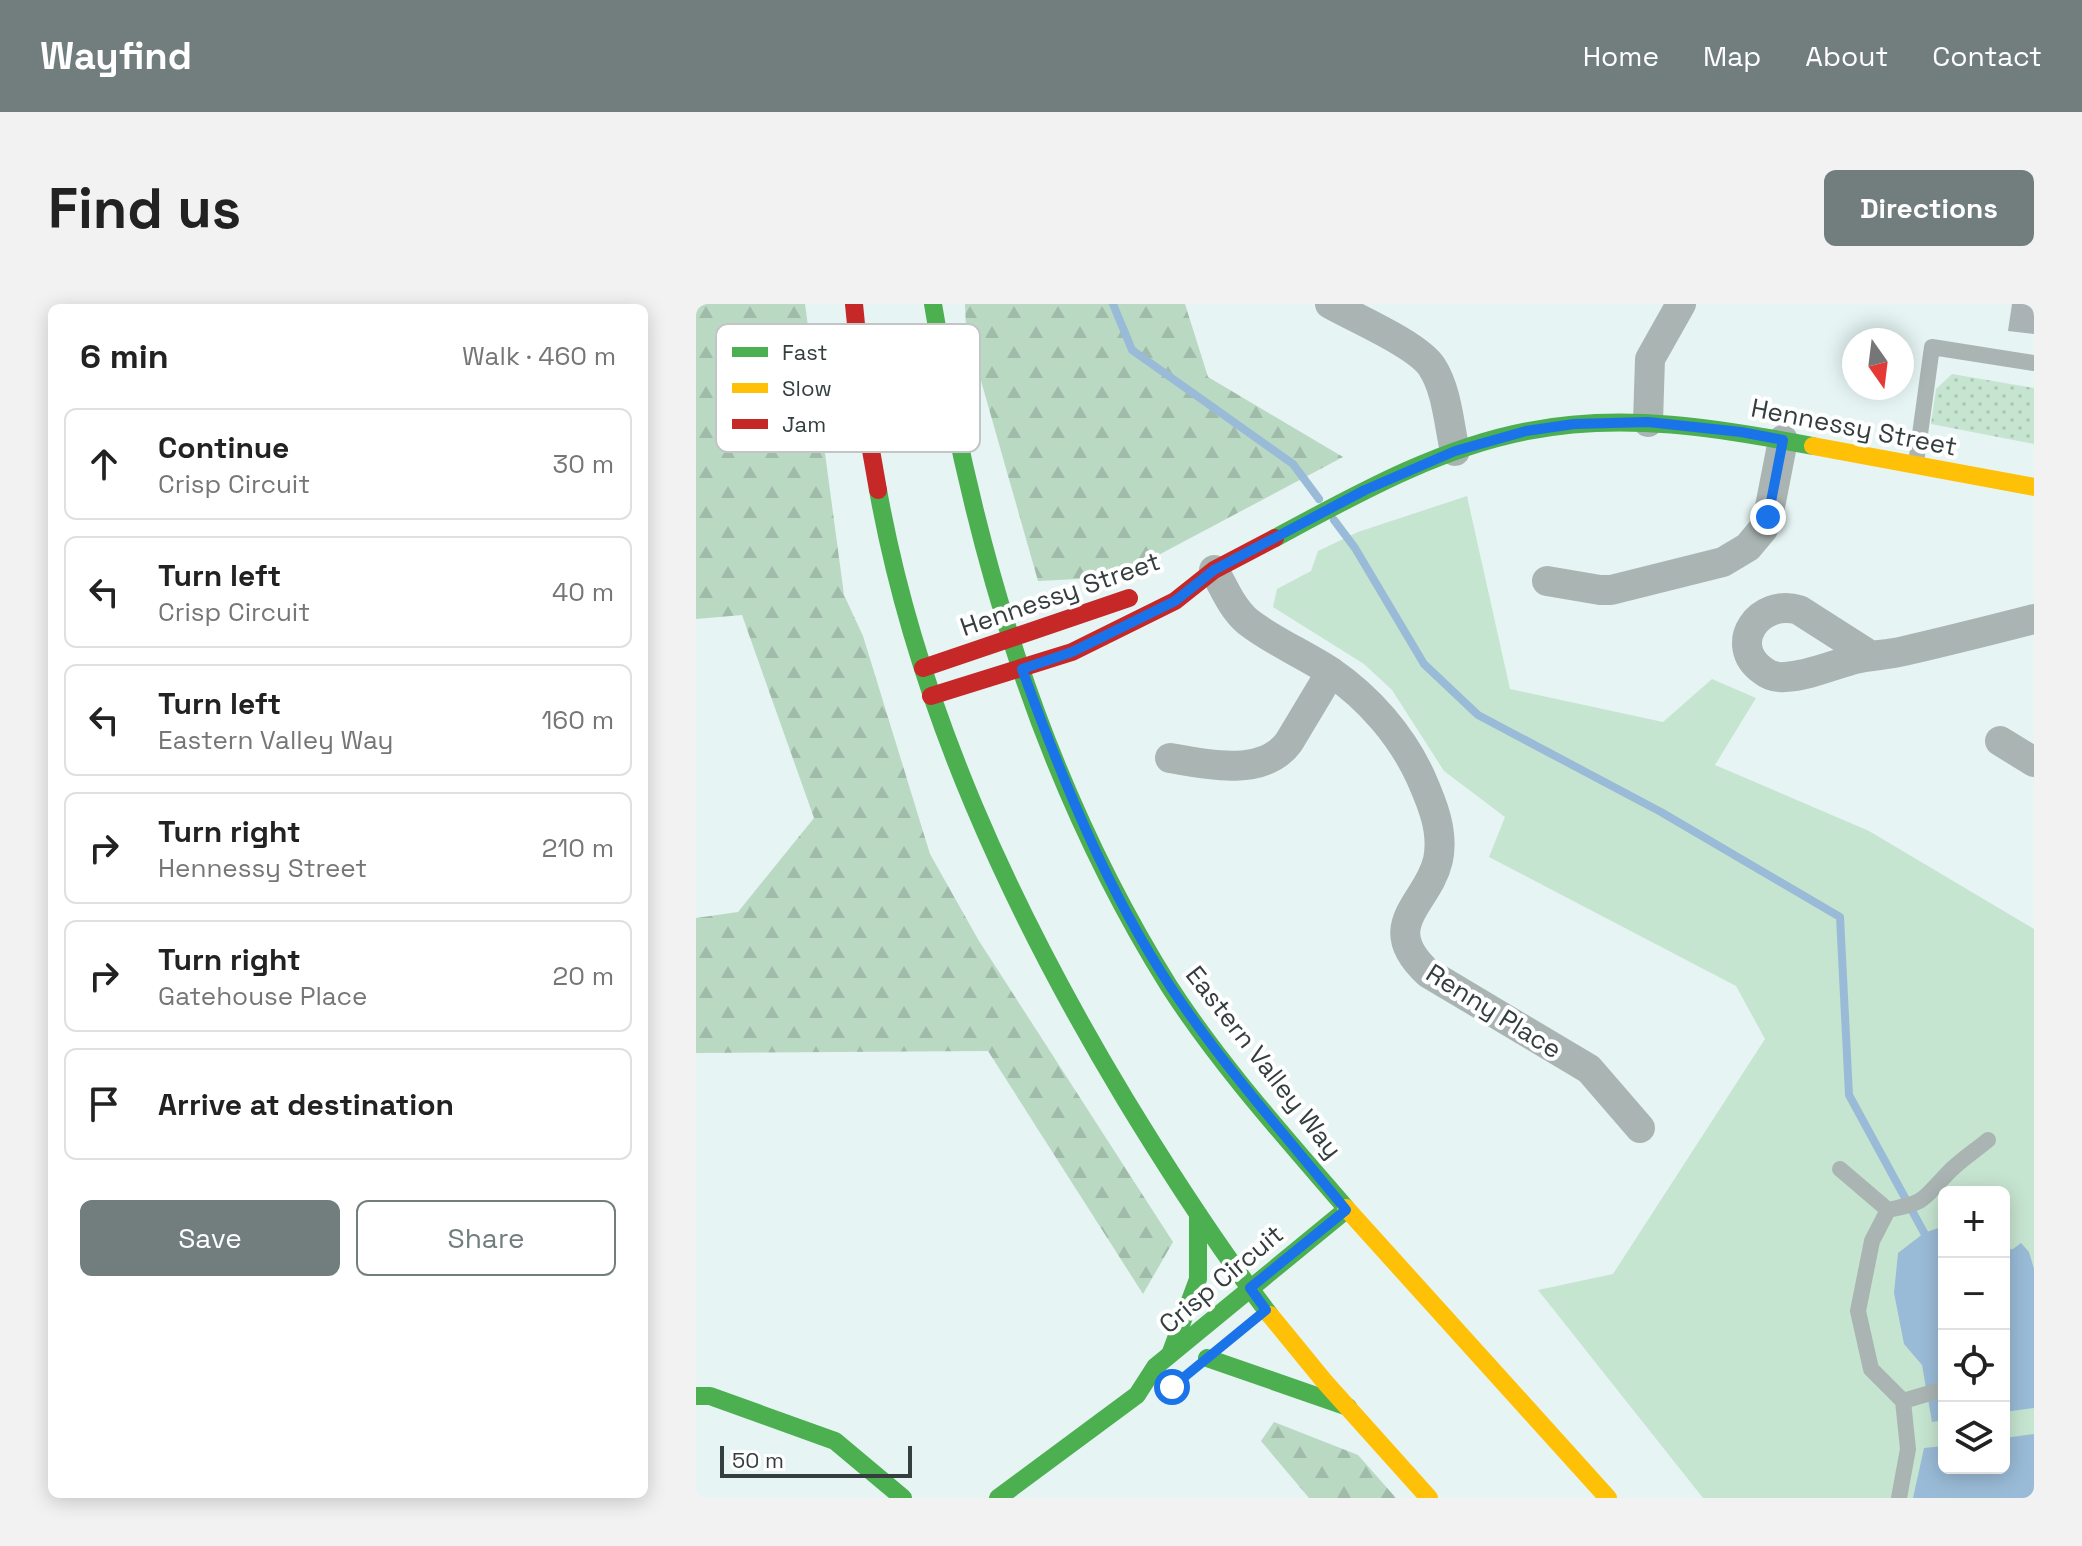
<!DOCTYPE html>
<meta charset="utf-8">
<style>
body{margin:0;font-family:"Space Grotesk",sans-serif;background:#f2f2f2;color:#222}
.controls{position:absolute;right:24px;bottom:24px;display:grid;overflow:hidden;border-radius:12px;box-shadow:0 4px 20px #0003}
.controls button{width:72px;height:72px;display:grid;place-items:center;padding:0;border:0;border-bottom:2px solid #e0e0e0;background:#fff;color:#222;font:40px sans-serif}
.compass{position:absolute;left:1146px;top:24px;width:72px;height:72px;border-radius:50%;background:#fff;box-shadow:0 4px 20px #0003;rotate:166deg}
.scale{position:absolute;left:24px;bottom:20px;width:192px;box-sizing:border-box;padding-left:8px;border:4px solid #343e3f;border-top:0;font-size:22px;line-height:28px;white-space:nowrap;color:#343e3f;-webkit-text-stroke:6px #fff;paint-order:stroke}
.stop{position:absolute;width:24px;height:24px;margin:-18px;border:6px solid #1a73e8;border-radius:50%;background:#fff}
.stop.end{background:#1a73e8;border-color:#fff;box-shadow:0 2px 8px #0008}
.list{margin:0;padding:0;list-style:none}
h2{display:flex;justify-content:space-between;align-items:center;height:104px;margin:0;padding:0 32px;font-size:34px}
h2 small{font-size:26px;font-weight:400;color:#767676}
.list li{display:grid;grid-template-columns:52px 1fr auto;gap:24px;align-items:center;box-sizing:border-box;height:112px;margin:0 16px 16px;padding:0 16px;border:2px solid #e0e0e0;border-radius:12px}
.list b{display:block;font-size:30px;white-space:nowrap}
.list p{margin:0;font-size:26px;white-space:nowrap;color:#767676}
.list em{font-size:26px;font-style:normal;color:#767676}
.actions{display:flex;gap:16px;padding:24px 32px}
.actions a{flex:1;padding:18px 0;border:2px solid #727e7e;border-radius:12px;text-align:center;font-size:28px;color:#727e7e}
.actions .main{background:#727e7e;color:#fff}
.icon{flex:none;width:44px;height:44px;fill:none;stroke:currentColor;stroke-width:2;stroke-linecap:round;stroke-linejoin:round}
.map{position:relative;flex:none;width:1338px;height:1194px;overflow:hidden;border-radius:12px}
header{display:flex;align-items:center;gap:48px;box-sizing:border-box;height:112px;padding:0 40px;background:#727e7e;color:#fff}
header strong{font-size:38px}
nav{display:flex;gap:44px;margin-inline-start:auto;font-size:28px}
.intro{display:flex;align-items:center;justify-content:space-between;box-sizing:border-box;height:192px;padding:0 48px}
h1{margin:0;font-size:56px}
.button{padding:20px 36px;border-radius:12px;background:#727e7e;color:#fff;font-size:28px;font-weight:700}
main{display:flex;gap:48px;padding:0 48px}
aside{flex:1;background:#fff;border-radius:12px;box-shadow:0 4px 20px #0003}
.map>svg:first-child{display:block}
</style>
<header>
<strong>Wayfind</strong>
<nav><a>Home</a><a>Map</a><a>About</a><a>Contact</a></nav>
</header>
<div class="intro"><h1>Find us</h1><a class="button">Directions</a></div>
<main>
<aside>
<h2>6 min<small>Walk · 460 m</small></h2>
<ul class="list">
<li><svg class="icon" aria-label="ahead" viewBox="0 0 24 24"><path d="M12 20V5M6 11l6-6 6 6"/></svg><div><b>Continue</b><p>Crisp Circuit</p></div><em>30 m</em></li>
<li><svg class="icon" aria-label="left" viewBox="0 0 24 24"><path d="M17 20v-9H6M10 6l-5 5 5 5"/></svg><div><b>Turn left</b><p>Crisp Circuit</p></div><em>40 m</em></li>
<li><svg class="icon" aria-label="left" viewBox="0 0 24 24"><path d="M17 20v-9H6M10 6l-5 5 5 5"/></svg><div><b>Turn left</b><p>Eastern Valley Way</p></div><em>160 m</em></li>
<li><svg class="icon" aria-label="right" viewBox="0 0 24 24"><path d="M7 20v-9h11M14 6l5 5-5 5"/></svg><div><b>Turn right</b><p>Hennessy Street</p></div><em>210 m</em></li>
<li><svg class="icon" aria-label="right" viewBox="0 0 24 24"><path d="M7 20v-9h11M14 6l5 5-5 5"/></svg><div><b>Turn right</b><p>Gatehouse Place</p></div><em>20 m</em></li>
<li><svg class="icon" aria-label="arrive" viewBox="0 0 24 24"><path d="M6 21V4h12l-3 4 3 4H6"/></svg><div><b>Arrive at destination</b></div></li>
</ul>
<div class="actions"><a class="main">Save</a><a>Share</a></div>
</aside>
<div class="map">
<svg width="1338" height="1194" viewBox="0 0 1338 1194">
<defs>
<pattern id="grass-dots" width="8" height="8" patternUnits="userSpaceOnUse" patternTransform="scale(2)"><rect width="8" height="8" fill="#c6e5d0"/><path d="M2 2h.1M6 6h.1" fill="none" stroke="#abc6b4" stroke-width="1.8" stroke-linecap="round"/></pattern>
<pattern id="forest-firs" width="22" height="20" patternUnits="userSpaceOnUse" patternTransform="scale(2)"><rect width="22" height="20" fill="#b9d9c3"/><path d="M5 1l3.5 6h-7zM16 11l3.5 6h-7z" fill="#a0bba9"/></pattern>
</defs>
<rect width="100%" height="100%" fill="#e6f4f4"/>
<polygon fill="url(#grass-dots)" points="1256,70 1338,84 1338,140 1235,120 1240,85"/>
<g fill="url(#forest-firs)">
<polygon points="0,0 109,0 148,291 167,332 234,550 283,637 477,938 447,990 292,747 0,749 0,614 42,608 118,514 46,311 0,315"/>
<polygon points="269,0 489,0 512,73 647,153 421,273 342,277 270,24"/>
<polygon points="578,1118 662,1151 700,1194 613,1194 565,1137"/>
</g>
<path fill="#c6e5d0" fill-rule="evenodd" d="M 771,192 L 814,385 L 967,418 L 1016,375 L 1060,394 L 1019,461 L 1173,527 L 1338,625 L 1338,1194 L 1007,1194 L 842,986 L 917,970 L 1069,735 L 1040,682 L 793,553 L 809,513 L 748,467 L 696,386 L 668,360 L 577,303 L 581,285 L 615,267 L 622,247 L 662,228 ZM 1248,888 L 1308,888 L 1308,1164 L 1248,1164 Z"/>
<g fill="#9abbd7">
<polygon points="1248,922 1248,1116 1236,1118 1226,1061 1208,1040 1198,989 1202,949 1228,929"/>
<polygon points="1325,939 1333,948 1338,965 1338,1104 1308,1108 1308,946 1317,945"/>
<polygon points="1338,1130 1338,1194 1217,1194 1228,1144 1248,1142 1248,1164 1308,1164 1308,1134"/>
</g>
<g fill="none" stroke-linecap="round" stroke-linejoin="round">
<g stroke="#9abbd7" stroke-width="8">
<polyline points="417,0 436,46 597,160 623,195"/>
<polyline points="638,216 659,244 728,360 782,411 965,508 1144,613 1153,791 1232,936"/>
</g>
</g>
<polygon fill="#a9b3b5" points="1316,0 1338,0 1338,30 1312,27"/>
<g fill="none" stroke-linecap="round" stroke-linejoin="round">
<g stroke="#aab5b3" stroke-width="16">
<polyline points="1220,159 1236,43 1338,59"/>
<polyline points="1144,865 1192,906"/>
<polyline points="1207,1097 1248,1085"/>
<path d="M 1203,1194 L 1212,1145 L 1207,1097 L 1175,1065 L 1162,1007 L 1176,937 L 1192,906 C 1231,898 1226,896 1251,870 C 1263,857 1279,847 1292,836"/>
</g>
<g stroke="#aab5b3" stroke-width="30">
<path d="M 634,0 C 659,14 722,41 736,63 C 751,86 753,121 759,147"/>
<polyline points="952,118 954,55 985,0"/>
<path d="M 518,266 C 528,284 536,304 551,317 C 576,337 608,350 635,368 C 673,394 706,432 725,474 C 736,499 748,527 742,556 C 732,600 680,621 732,669 L 893,765 L 944,824"/>
<polyline points="851,277 904,286 915,286 1027,258 1052,243 1067,225 1072,213 1087,136"/>
<path d="M 1175,352 L 1103,306 C 1063,294 1031,340 1066,366 C 1072,371 1080,374 1089,373 C 1112,372 1137,361 1159,355 C 1175,351 1192,351 1208,347 C 1251,337 1295,326 1338,315"/>
<polyline points="1304,437 1338,458"/>
<path d="M 474,454 C 511,461 568,473 593,438 L 635,368"/>
</g>
<g stroke="#4caf50" stroke-width="18">
<path d="M 237,0 C 276,240 343,474 473,682 C 524,761 589,833 650,904"/>
<path d="M 182,186 C 221,403 316,607 429,795 C 474,869 521,942 574,1011"/>
<path d="M 579,234 C 659,191 742,144 832,127 C 927,108 1023,124 1117,142"/>
<polyline points="475,1048 502,975 502,910"/>
<polyline points="511,1054 652,1103"/>
<polyline points="0,1092 14,1092 139,1137 207,1194"/>
<polyline points="302,1194 441,1091 459,1063 650,906"/>
</g>
<g stroke="#ffc107" stroke-width="18">
<polyline points="1117,142 1338,183"/>
<polyline points="650,904 912,1194"/>
<polyline points="574,1011 628,1077 733,1194"/>
</g>
<g stroke="#c62828" stroke-width="18">
<polyline points="158,0 169,112 182,186"/>
<polyline points="227,364 433,294"/>
<polyline points="235,392 376,348 479,297 518,266 579,234"/>
</g>
</g>
<g fill="none" stroke-linecap="round" stroke-linejoin="round">
<path stroke="#1a73e8" stroke-width="10" d="M 476,1083 L 570,1006 L 554,984 L 650,906 C 591,833 528,763 476,685 C 411,587 366,475 326,365 L 376,348 L 479,297 L 518,266 L 669,186 L 759,147 L 830,127 L 878,120 L 952,118 L 1045,128 L 1087,136 L 1072,213"/>
</g>
<g text-anchor="middle" stroke-width="8" stroke-linejoin="round" paint-order="stroke">
<g font-size="26" fill="#343e3f" stroke="#fff">
<text transform="translate(1158 123) rotate(11)" y="9">Hennessy Street</text>
<text transform="translate(364 290) rotate(-19)" y="9">Hennessy Street</text>
<text transform="translate(798 707) rotate(32)" y="9">Renny Place</text>
<text transform="translate(568 758) rotate(52)" y="9">Eastern Valley Way</text>
<text transform="translate(525 975) rotate(-40)" y="9">Crisp Circuit</text>
</g>
</g>
<rect x="20" y="20" width="264" height="128" rx="12" fill="#fff" stroke="#c2c5c5" stroke-width="2"/>
<rect x="36" y="43" width="36" height="10" fill="#4caf50"/>
<rect x="36" y="79" width="36" height="10" fill="#ffc107"/>
<rect x="36" y="115" width="36" height="10" fill="#c62828"/>
<g font-size="22" fill="#343e3f">
<text x="86" y="56">Fast</text>
<text x="86" y="92">Slow</text>
<text x="86" y="128">Jam</text>
</g>
</svg>
<div class="controls">
<button>+</button>
<button>−</button>
<button><svg class="icon" aria-label="locate" viewBox="0 0 24 24"><circle cx="12" cy="12" r="6"/><path d="M12 2v4M12 18v4M2 12h4M18 12h4"/></svg></button>
<button><svg class="icon" aria-label="layers" viewBox="0 0 24 24"><path d="M12 4l9 5-9 5-9-5zM3 14l9 5 9-5"/></svg></button>
</div>
<svg class="compass" viewBox="-18 -18 36 36"><path d="M0-13l5 13h-10z" fill="#e53935"/><path d="M0 13l5-13h-10z" fill="#767676"/></svg>
<div class="scale">50 m</div>
<div class="stop" style="left:476px;top:1083px"></div>
<div class="stop end" style="left:1072px;top:213px"></div>
</div>
</main>
